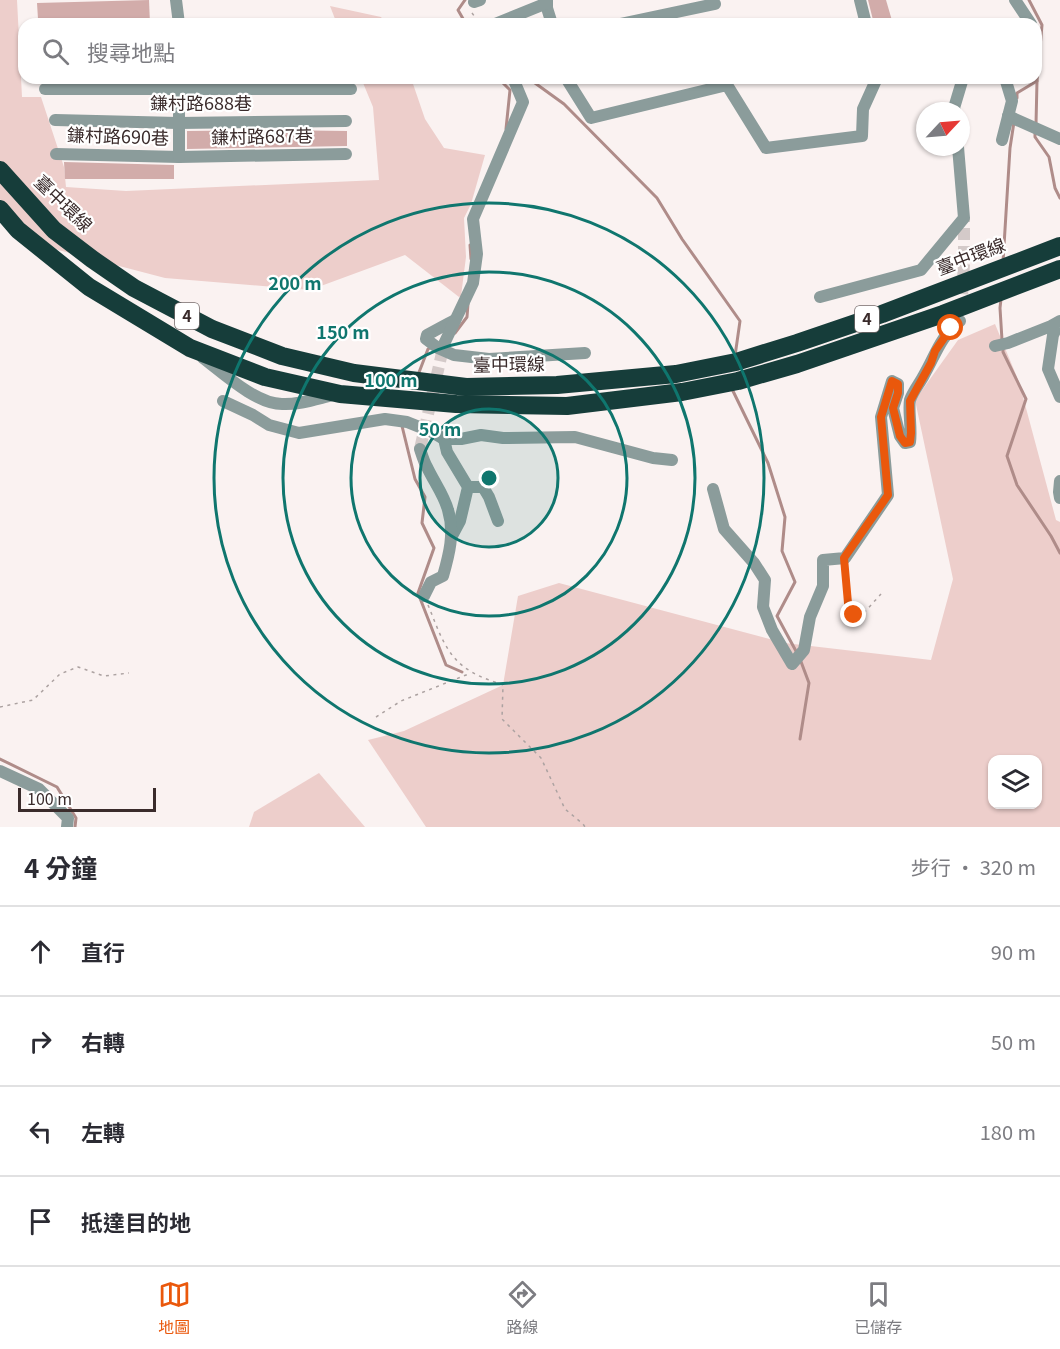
<!DOCTYPE html>
<html lang="zh-TW">
<meta charset="utf-8">
<style>
body{margin:0;font-family:Georgia,"Noto Sans TC",serif;background:#f2f2f3;color:#2b2b33}
.controls{position:absolute;right:18px;bottom:18px;display:grid;overflow:hidden;border-radius:12px;box-shadow:0 2px 4px #0004}
.controls button{width:54px;height:54px;display:grid;place-items:center;padding:0;border:0;border-bottom:2px solid #e1e1e2;background:#fff;color:#2b2b33;font:30px sans-serif}
.compass{position:absolute;left:916px;top:102px;width:54px;height:54px;border-radius:50%;background:#fff;box-shadow:0 2px 4px #0004;rotate:64deg}
.scale{position:absolute;left:18px;bottom:15px;width:138px;box-sizing:border-box;padding-left:6px;border:3px solid #3a2b2b;border-top:0;font-size:16px;line-height:21px;white-space:nowrap;color:#3a2b2b;-webkit-text-stroke:4px #fff;paint-order:stroke}
.stop{position:absolute;width:18px;height:18px;margin:-14px;border:4px solid #ea580c;border-radius:50%;background:#fff}
.stop.end{background:#ea580c;border-color:#fff;box-shadow:0 2px 6px #0008}
.list{margin:0;padding:0;list-style:none}
h2{display:flex;justify-content:space-between;align-items:center;height:78px;margin:0;padding:0 24px;font-size:26px}
h2 small{font-size:20px;font-weight:400;color:#7c7c81}
.list li{display:grid;grid-template-columns:39px 1fr auto;gap:18px;align-items:center;box-sizing:border-box;height:90px;padding:0 24px;border-top:2px solid #e1e1e2}
.list b{display:block;font-size:22px;white-space:nowrap}
.list em{font-size:20px;font-style:normal;color:#7c7c81}
.icon{flex:none;width:33px;height:33px;fill:none;stroke:currentColor;stroke-width:2;stroke-linecap:round;stroke-linejoin:round}
.map{position:relative;flex:none;width:1060px;height:827px;overflow:hidden}
.search{position:absolute;background:#fff;box-shadow:0 2px 4px #0004;left:18px;right:18px;top:18px;height:66px;display:flex;align-items:center;gap:15px;box-sizing:border-box;padding:0 21px;border-radius:18px;color:#7c7c81;font-size:22px}
.sheet{height:438px;background:#fff}
nav{display:flex;justify-content:space-around;align-items:center;box-sizing:border-box;height:84px;border-top:2px solid #e1e1e2;background:#fff;font-size:16px;color:#7c7c81}
nav a{display:grid;justify-items:center;gap:3px}
nav .on{color:#ea580c}
.map>svg:first-child{display:block}
</style>
<div class="map">
<svg width="1060" height="827" viewBox="0 0 1060 827">
<rect width="100%" height="100%" fill="#faf2f1"/>
<g fill="#edcecb" fill-rule="evenodd">
<polygon points="0,0 17,0 22,97 41,97 64,167 66,187 126,191 379,180 373,107 361,78 411,78 425,119 444,148 485,155 471,204 464,218 466,257 461,296 459,297 405,255 310,290 165,278 24,241 0,199"/>
<polygon points="330,6 381,17 386,24 337,24"/>
<path d="M 995,324 L 1019,382 L 1056,520 L 1060,522 L 1060,827 L 426,827 L 368,740 L 404,731 L 503,685 L 518,596 L 559,583 L 785,643 L 931,660 L 953,579 L 915,400 L 958,340 ZM 992,760 L 1038,760 L 1038,804 L 992,804 Z"/>
<polygon points="319,773 365,827 249,827 254,812"/>
</g>
<g fill="none" stroke-linecap="round" stroke-linejoin="round">
<g stroke="#af8c89" stroke-width="3">
<polyline points="465,0 458,10 466,24"/>
<polyline points="498,78 510,90 506,129"/>
<polyline points="528,78 564,104 657,198 682,239 740,321 735,356"/>
<polyline points="1017,98 1017,93 1037,81 1042,25 1029,0"/>
<polyline points="1036,124 1037,81"/>
<polyline points="1035,133 1035,137 1049,157 1055,188 1060,198"/>
<polyline points="470,245 471,259"/>
<polyline points="1003,262 1010,148 1014,122"/>
<polyline points="1001,299 1000,308 1002,340"/>
<polyline points="455,333 467,317 468,304"/>
<polyline points="1003,346 1003,352 1026,399 1007,456 1017,485 1051,536 1060,553"/>
<polyline points="418,375 428,349 432,347"/>
<polyline points="732,389 768,463 785,517 782,551 795,582 777,616 797,653"/>
<polyline points="402,426 415,479 425,497 422,523 434,548 418,593 446,665 462,672"/>
<polyline points="800,659 809,683 800,739"/>
<polyline points="0,759 57,787 76,818 75,827"/>
</g>
</g>
<g fill="#d2acaa">
<polygon points="149,0 150,24 39,24 38,19 37,3"/>
<polygon points="868,0 886,0 893,24 874,24"/>
<rect x="208" y="78" width="109" height="3"/>
<polygon points="274,130 347,131 347,146 187,149 187,131"/>
<polygon points="64,162 174,165 174,179 65,179"/>
</g>
<g fill="none" stroke-linecap="round" stroke-linejoin="round">
<g stroke="#d4cac9" stroke-width="12" stroke-dasharray="12 6" stroke-linecap="butt">
<polyline points="961,312 964,264 964,218"/>
<polyline points="420,449 444,344"/>
</g>
<g stroke="#aca2a1" stroke-width="1.5" stroke-dasharray="3 4.5" stroke-linecap="butt">
<polyline points="472,13 480,24"/>
<polyline points="846,568 848,603 854,615 861,616 881,594"/>
<path d="M 428,605 C 439,631 446,658 472,672 C 481,678 493,681 503,685 L 502,719 L 541,758 L 565,809 L 583,824 L 585,827"/>
<polyline points="0,707 33,700 60,674 78,667 104,676 129,673"/>
<polyline points="376,717 401,701 471,673"/>
</g>
<g stroke="#8b9c9b" stroke-width="12">
<polyline points="176,0 179,24"/>
<polyline points="547,0 547,8 552,24"/>
<polyline points="860,0 866,24"/>
<polyline points="1015,0 1031,24"/>
<polyline points="474,2 480,0"/>
<polyline points="495,24 547,3"/>
<polyline points="620,24 715,4"/>
<polyline points="566,78 591,118 727,85 766,148 862,136 863,109 877,78"/>
<polyline points="45,89 351,89"/>
<polyline points="955,111 954,108 963,78"/>
<polyline points="1008,116 1060,139"/>
<polyline points="55,120 178,123 346,121"/>
<polyline points="1002,140 1012,101 1005,78"/>
<polyline points="56,154 179,157 346,154"/>
<polyline points="179,157 179,78"/>
<polyline points="820,297 921,270 964,218 958,147"/>
<path d="M 455,320 C 445,325 436,330 427,335 L 426,339 L 438,348 L 454,355 L 489,359 L 585,353"/>
<polyline points="444,344 473,283 477,254 473,219 523,102 513,78"/>
<polyline points="995,346 1008,343 1051,326 1060,321 1053,335 1048,369 1060,397"/>
<path d="M 203,358 C 223,373 256,404 282,404 C 299,405 316,399 333,395"/>
<polyline points="223,401 253,415 269,425 299,433 385,419 407,422 432,432 444,439 461,439 481,435 503,438 575,437 653,458 672,460"/>
<polyline points="444,439 447,452 468,487 460,521 452,536"/>
<path d="M 420,449 C 422,455 424,462 427,467 C 434,482 444,495 448,510 C 455,533 449,555 443,576 L 431,582 L 424,596"/>
<polyline points="1060,481 1059,492 1060,498"/>
<polyline points="468,487 483,487 489,497 498,521"/>
<path d="M 713,489 L 724,529 L 754,563 L 765,580 L 763,607 L 772,630 L 792,664 L 804,650 L 810,617 L 823,586 L 823,560 L 845,558 L 888,495 L 881,417 L 892,381 L 898,384 L 898,393 L 893,408 L 900,436 L 905,443 L 910,442 C 912,430 908,409 910,400 C 913,391 920,383 924,375 C 936,354 940,337 960,321"/>
<polyline points="0,771 39,789 68,818 67,827"/>
</g>
<g stroke="#163d3a" stroke-width="18">
<polyline points="0,170 54,230 92,259 134,288 212,329 282,356 354,373 466,387 557,385 676,374 736,362 797,343 882,314 1060,246"/>
<polyline points="0,209 18,230 89,287 190,348 265,377 340,394 456,404 567,406 682,392 738,381 797,364 943,314 1060,269"/>
</g>
</g>
<g fill="none" stroke-linecap="round" stroke-linejoin="round">
<polyline stroke="#ea580c" stroke-width="8" points="854,615 848,603 844,558 888,495 881,417 892,381 898,384 898,393 893,408 900,436 905,443 910,442 911,433 910,401 931,363 935,351 951,328"/>
</g>
<circle cx="489" cy="478" r="69" fill="#0f766e" fill-opacity=".12"/>
<g fill="none" stroke="#0f766e" stroke-width="3">
<circle cx="489" cy="478" r="69"/>
<circle cx="489" cy="478" r="138"/>
<circle cx="489" cy="478" r="206"/>
<circle cx="489" cy="478" r="275"/>
</g>
<g text-anchor="middle" stroke-width="4.5" stroke-linejoin="round" paint-order="stroke">
<g fill="#fff" stroke="#756b6b" stroke-width="1.5">
<rect x="175" y="303" width="24" height="26" rx="4.5"/>
<rect x="855" y="306" width="24" height="26" rx="4.5"/>
</g>
<g font-size="16" font-weight="bold" fill="#3a2b2b">
<text x="187" y="322">4</text>
<text x="867" y="325">4</text>
</g>
<g font-size="18" fill="#3a2b2b" stroke="#fff">
<text x="201" y="110">鎌村路688巷</text>
<text transform="translate(118 137) rotate(2)" y="6">鎌村路690巷</text>
<text transform="translate(262 137) rotate(-1)" y="6">鎌村路687巷</text>
<text transform="translate(63 204) rotate(44)" y="6">臺中環線</text>
<text transform="translate(971 257) rotate(-21)" y="6">臺中環線</text>
<text transform="translate(509 365) rotate(-1)" y="6">臺中環線</text>
</g>
</g>
<circle cx="489" cy="478" r="9" fill="#0f766e" stroke="#fff" stroke-width="3"/>
<g font-size="18" text-anchor="middle" font-weight="bold" fill="#0f766e" stroke="#fff" stroke-width="4.5" stroke-linejoin="round" paint-order="stroke">
<text x="295" y="290">200 m</text>
<text x="343" y="339">150 m</text>
<text x="391" y="387">100 m</text>
<text x="440" y="436">50 m</text>
</g>
</svg>
<div class="controls">
<button><svg class="icon" aria-label="layers" viewBox="0 0 24 24"><path d="M12 4l9 5-9 5-9-5zM3 14l9 5 9-5"/></svg></button>
</div>
<svg class="compass" viewBox="-18 -18 36 36"><path d="M0-13l5 13h-10z" fill="#e53935"/><path d="M0 13l5-13h-10z" fill="#7c7c81"/></svg>
<div class="scale">100 m</div>
<div class="stop" style="left:951px;top:328px"></div>
<div class="stop end" style="left:854px;top:615px"></div>
<div class="search"><svg class="icon" aria-label="search" viewBox="0 0 24 24"><circle cx="10" cy="10" r="6"/><path d="M15 15l6 6"/></svg>搜尋地點</div>
</div>
<section class="sheet">
<h2>4 分鐘<small>步行 · 320 m</small></h2>
<ul class="list">
<li><svg class="icon" aria-label="ahead" viewBox="0 0 24 24"><path d="M12 20V5M6 11l6-6 6 6"/></svg><div><b>直行</b></div><em>90 m</em></li>
<li><svg class="icon" aria-label="right" viewBox="0 0 24 24"><path d="M7 20v-9h11M14 6l5 5-5 5"/></svg><div><b>右轉</b></div><em>50 m</em></li>
<li><svg class="icon" aria-label="left" viewBox="0 0 24 24"><path d="M17 20v-9H6M10 6l-5 5 5 5"/></svg><div><b>左轉</b></div><em>180 m</em></li>
<li><svg class="icon" aria-label="arrive" viewBox="0 0 24 24"><path d="M6 21V4h12l-3 4 3 4H6"/></svg><div><b>抵達目的地</b></div></li>
</ul>
</section>
<nav>
<a class="on"><svg class="icon" aria-label="map" viewBox="0 0 24 24"><path d="M3 6l6-2 6 2 6-2v14l-6 2-6-2-6 2zM9 4v14M15 6v14"/></svg>地圖</a>
<a><svg class="icon" aria-label="directions" viewBox="0 0 24 24"><path d="M12 3l9 9-9 9-9-9zM9 14v-3h6M13 9l2 2-2 2"/></svg>路線</a>
<a><svg class="icon" aria-label="saved" viewBox="0 0 24 24"><path d="M7 4h10v16l-5-4-5 4z"/></svg>已儲存</a>
</nav>
